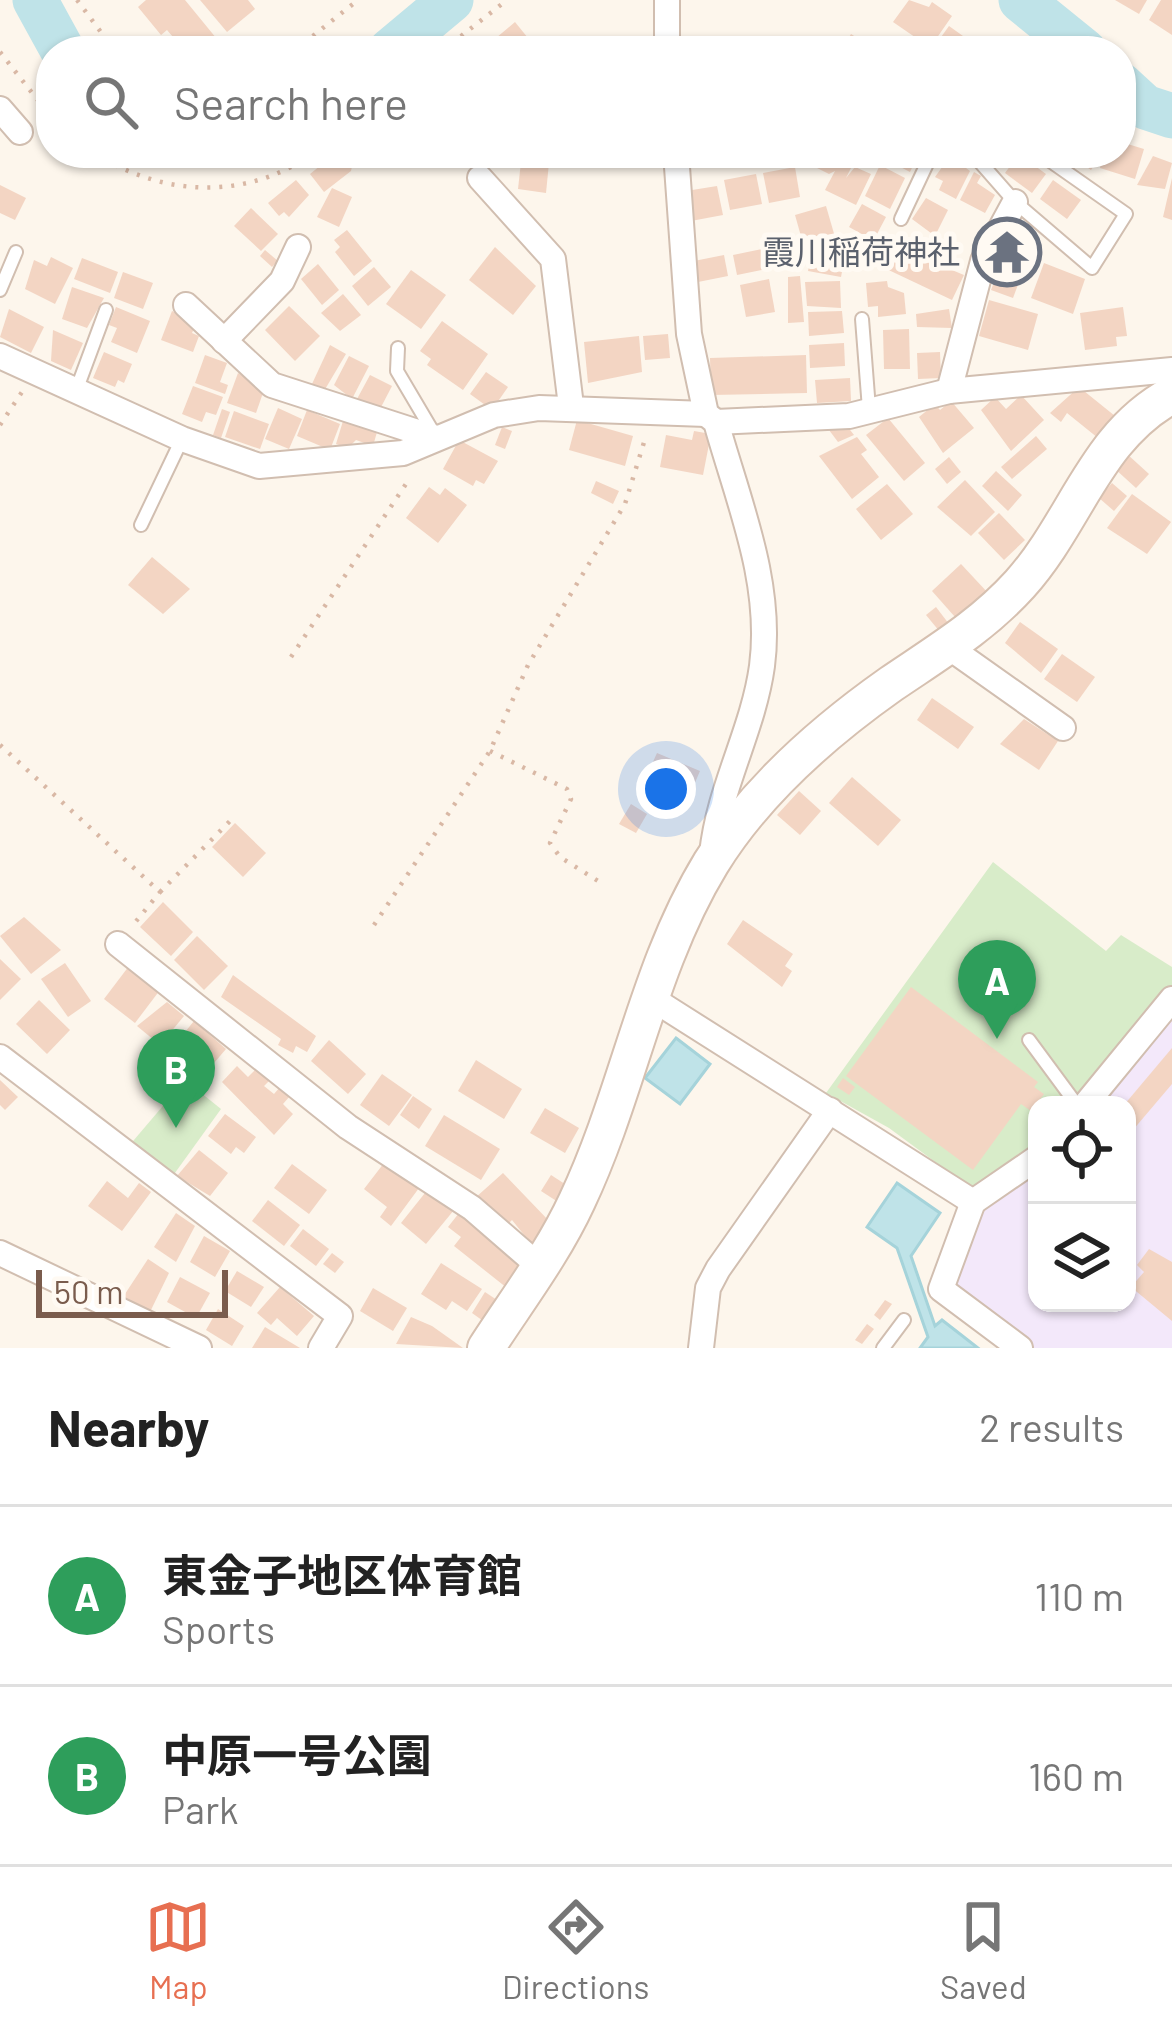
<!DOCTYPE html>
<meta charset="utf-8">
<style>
body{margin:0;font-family:Barlow,"Noto Sans JP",sans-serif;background:#f6f6f6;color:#222}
.controls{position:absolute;right:36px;bottom:36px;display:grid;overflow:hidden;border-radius:24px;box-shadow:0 3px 9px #0004}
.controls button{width:108px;height:108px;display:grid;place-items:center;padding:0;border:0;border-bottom:3px solid #e0e0e0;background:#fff;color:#222;font:60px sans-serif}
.scale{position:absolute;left:36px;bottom:30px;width:192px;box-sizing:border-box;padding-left:12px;border:6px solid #7a5c4d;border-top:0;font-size:33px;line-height:42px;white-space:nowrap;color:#7a5c4d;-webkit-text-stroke:9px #fffaf3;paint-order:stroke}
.you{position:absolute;left:666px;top:789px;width:42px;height:42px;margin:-30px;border:9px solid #fff;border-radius:50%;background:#1a73e8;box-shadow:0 0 0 18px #1a73e833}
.badge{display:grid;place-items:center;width:78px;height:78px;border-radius:50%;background:#e76f51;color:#fff;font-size:39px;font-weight:700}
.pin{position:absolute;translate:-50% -99px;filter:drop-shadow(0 3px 6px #0008)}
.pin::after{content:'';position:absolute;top:63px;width:42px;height:36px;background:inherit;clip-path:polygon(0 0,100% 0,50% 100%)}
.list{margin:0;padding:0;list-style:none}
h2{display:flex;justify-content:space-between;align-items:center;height:156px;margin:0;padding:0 48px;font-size:51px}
h2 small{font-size:39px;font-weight:400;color:#767676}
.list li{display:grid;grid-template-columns:78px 1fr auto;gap:36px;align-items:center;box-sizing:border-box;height:180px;padding:0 48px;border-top:3px solid #e0e0e0}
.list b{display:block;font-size:45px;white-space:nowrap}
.list p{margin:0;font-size:39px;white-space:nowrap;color:#767676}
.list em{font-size:39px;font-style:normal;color:#767676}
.icon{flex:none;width:66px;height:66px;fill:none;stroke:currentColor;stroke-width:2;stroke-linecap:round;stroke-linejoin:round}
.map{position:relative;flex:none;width:1172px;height:1348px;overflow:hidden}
.search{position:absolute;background:#fff;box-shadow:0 3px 9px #0004;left:36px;right:36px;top:36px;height:132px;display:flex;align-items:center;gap:30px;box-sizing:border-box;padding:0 42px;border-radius:48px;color:#767676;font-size:45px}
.sheet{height:516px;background:#fff}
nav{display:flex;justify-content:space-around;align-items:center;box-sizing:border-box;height:168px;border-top:3px solid #e0e0e0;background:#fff;font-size:33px;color:#767676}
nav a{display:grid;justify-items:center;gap:6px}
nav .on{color:#e76f51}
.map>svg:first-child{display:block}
</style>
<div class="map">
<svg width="1172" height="1348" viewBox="0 0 1172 1348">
<rect width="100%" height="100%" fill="#fdf6ec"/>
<polygon fill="#f3e8fa" points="1172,1014 1172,1348 1030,1348 948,1286 971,1225 1010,1185 1037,1168 1037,1303 1127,1303 1127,1105 1097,1105"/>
<g fill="#d8ecc9">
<polygon points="993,862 1106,951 1121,935 1172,967 1172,985 1075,1105 1037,1105 1037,1146 972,1189 889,1128 826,1093"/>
<polygon points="185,1080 221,1109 172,1177 128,1147"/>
</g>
<g fill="#bfe3e8" stroke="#a5d3da" stroke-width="3">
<polygon points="676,1038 710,1064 680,1104 645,1078"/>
<polygon points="897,1183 940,1213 911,1256 935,1326 942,1320 978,1348 920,1348 928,1337 897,1248 867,1227"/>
</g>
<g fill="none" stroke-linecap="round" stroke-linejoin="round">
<g stroke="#bfe3e8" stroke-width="45">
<polyline points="35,0 63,51"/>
<polyline points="1021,0 1084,51"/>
<polyline points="390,51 451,0"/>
<polyline points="1121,85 1145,107 1172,116"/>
</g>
</g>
<g fill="#f3d5c3">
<polygon points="146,0 185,0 221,44 213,51 185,51 167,30 161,35 138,7"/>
<polygon points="200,0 248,0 255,9 227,32"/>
<polygon points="909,0 929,7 932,2 952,16 934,42 928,39 925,44 893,22"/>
<polygon points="1115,0 1147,0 1139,14"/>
<polygon points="1161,0 1172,0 1172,35 1149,20"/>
<polygon points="515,22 528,38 533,51 515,51 510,45 505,49 496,38"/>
<polygon points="949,26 963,36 952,51 931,51"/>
<polygon points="851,34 878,51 841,51"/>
<polygon points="1121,142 1144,149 1135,179 1100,168 1104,153 1121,153"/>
<polygon points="336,153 345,153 353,162 351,171 324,192 310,174"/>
<polygon points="522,153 550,153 546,193 518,189"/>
<polygon points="760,153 797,153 798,162 761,167"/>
<polygon points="804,153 869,155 863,167 854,162 846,178 855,167 871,174 856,205 825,190 835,171 829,174 811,165 814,158"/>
<polygon points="888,153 919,153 910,172 885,159"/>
<polygon points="1066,153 1095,153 1100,157 1091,170"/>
<polygon points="1019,154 1046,174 1032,193 1005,173"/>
<polygon points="950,156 970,171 956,199 939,190 943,181 935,177"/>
<polygon points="1153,156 1172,163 1165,189 1137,185"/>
<polygon points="880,165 905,178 890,209 865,196"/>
<polygon points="795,167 800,197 769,203 763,173"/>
<polygon points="974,172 981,176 977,183 995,195 985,213 960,200"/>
<polygon points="756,174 762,204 730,210 724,180"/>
<polygon points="1172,178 1172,220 1163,217"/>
<polygon points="296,180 309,195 289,217 284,212 279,216 268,203"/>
<polygon points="1053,180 1081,200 1067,219 1040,199"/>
<polygon points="0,185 26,198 15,220 0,213"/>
<polygon points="717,186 723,215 691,221 686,191"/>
<polygon points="332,188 352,197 339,227 317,217"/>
<polygon points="926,198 948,210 935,236 912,219"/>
<polygon points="862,204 886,217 877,234 888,240 879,256 863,248 869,238 849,227"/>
<polygon points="826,206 835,237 804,247 795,215"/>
<polygon points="251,208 278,234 261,251 234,226"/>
<polygon points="347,230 372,261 354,276 335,252 340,247 334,240"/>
<polygon points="813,244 846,250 841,277 808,271"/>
<polygon points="889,244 964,275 952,300 878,265"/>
<polygon points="495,247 536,286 513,315 469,280"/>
<polygon points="762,249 767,269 737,275 733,255"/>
<polygon points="265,250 278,261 272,267 260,256"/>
<polygon points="724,255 728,276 698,282 694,261"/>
<polygon points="51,257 73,268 55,304 25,289 34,260 47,266"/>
<polygon points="82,258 118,272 110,293 74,279"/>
<polygon points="1044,263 1085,279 1073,314 1031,298"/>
<polygon points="318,264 339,290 322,305 301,279"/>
<polygon points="1000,266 1022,274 1013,298 991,290"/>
<polygon points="374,267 391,287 368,306 352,286"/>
<polygon points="411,270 446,295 421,329 386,304"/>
<polygon points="123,272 153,283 143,309 114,298"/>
<polygon points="800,276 804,322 788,323 788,277"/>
<polygon points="769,279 775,312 746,317 740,285"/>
<polygon points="840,281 841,308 807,306 805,282"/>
<polygon points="887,281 888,287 904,293 906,314 878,317 878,306 868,307 866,283"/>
<polygon points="72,287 104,298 87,328 62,319"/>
<polygon points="343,294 361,315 340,331 321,313"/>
<polygon points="989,300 1038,314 1028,350 979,336"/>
<polygon points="289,306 320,336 295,361 265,330"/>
<polygon points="116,307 150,321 137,353 111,342 117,328 109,325"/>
<polygon points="1123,307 1127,336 1116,337 1117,346 1085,350 1080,313"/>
<polygon points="9,309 44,327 31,353 0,337"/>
<polygon points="949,309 952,328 917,327 916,314"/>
<polygon points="172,311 196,324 192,333 199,336 193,352 161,340"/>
<polygon points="842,311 844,333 809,336 808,312"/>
<polygon points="442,321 488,354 463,390 427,365 431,359 420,351"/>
<polygon points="909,329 910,369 884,369 883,330"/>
<polygon points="53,330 83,343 71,370 51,361"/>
<polygon points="668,334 670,358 645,360 643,336"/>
<polygon points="639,336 642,372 588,383 584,342"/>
<polygon points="844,343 845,366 810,368 809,345"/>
<polygon points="330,345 346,354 324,391 312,384"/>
<polygon points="104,352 132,364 124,383 118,380 115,387 93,378"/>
<polygon points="940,352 941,378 918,379 917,353"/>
<polygon points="205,355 227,363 220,382 228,385 225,394 195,383"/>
<polygon points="806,355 807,393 711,395 710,358"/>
<polygon points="349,356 369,366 352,399 334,385"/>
<polygon points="486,372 508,387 492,410 470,394"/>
<polygon points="238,373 264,390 256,413 227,403"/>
<polygon points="370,375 392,386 379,411 357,399"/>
<polygon points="850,378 851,401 817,403 815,380"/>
<polygon points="193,386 223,397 216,415 206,412 202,422 182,414"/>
<polygon points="1079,387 1115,416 1098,438 1067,413 1061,422 1050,413"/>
<polygon points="1021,395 1044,420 1011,451 981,410 995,397 1006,409"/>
<polygon points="951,401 974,428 943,453 919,417 935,404 940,410"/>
<polygon points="278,408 302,419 289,449 265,439"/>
<polygon points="222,409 230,412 221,438 213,435"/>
<polygon points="307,410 340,424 330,450 297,436"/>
<polygon points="234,411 269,424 260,449 225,437"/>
<polygon points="888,418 925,463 904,481 866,435"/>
<polygon points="577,420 633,436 625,466 569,450"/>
<polygon points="343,421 377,432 373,446 356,440 348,448 336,444"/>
<polygon points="826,426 847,426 854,435 838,442"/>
<polygon points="502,427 512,431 505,449 495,445"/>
<polygon points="694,431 711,434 703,475 660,467 666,435 692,440"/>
<polygon points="1036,436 1047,449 1012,479 1001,467"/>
<polygon points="857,437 867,450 861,454 879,477 852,499 819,456"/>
<polygon points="459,440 498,461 484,484 476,480 473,486 443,469"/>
<polygon points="1127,454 1149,474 1136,488 1114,468"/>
<polygon points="949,457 961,472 947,484 935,469"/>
<polygon points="996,471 1022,495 1008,511 982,486"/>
<polygon points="965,480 995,512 971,536 937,507"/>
<polygon points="596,481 619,491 613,504 591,493"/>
<polygon points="1112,483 1127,496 1114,511 1099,498"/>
<polygon points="887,484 913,514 881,540 856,509"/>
<polygon points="429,487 440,495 445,488 467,505 438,543 406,518"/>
<polygon points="1132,494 1171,522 1147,554 1107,528"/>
<polygon points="999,513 1025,540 1004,560 978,533"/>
<polygon points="152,557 190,589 163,614 128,585"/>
<polygon points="961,564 988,593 955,617 932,591"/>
<polygon points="936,607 949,624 940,632 926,615"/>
<polygon points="1020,622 1058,649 1041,673 1005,643"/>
<polygon points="1062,654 1095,677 1077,702 1044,679"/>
<polygon points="932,698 974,727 958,749 917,720"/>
<polygon points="1024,719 1058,741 1039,770 1000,744"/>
<polygon points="657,753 700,771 694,785 687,782 682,792 646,777"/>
<polygon points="852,777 901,820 878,846 829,803"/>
<polygon points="799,791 821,811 800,835 777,815"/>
<polygon points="631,804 647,814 636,833 619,824"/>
<polygon points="235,823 266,853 243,877 212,847"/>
<polygon points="163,902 193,932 171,956 140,927"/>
<polygon points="24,917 61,950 31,974 0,936"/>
<polygon points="743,920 793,954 785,966 792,971 782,987 727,944"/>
<polygon points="197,936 228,966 204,990 174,960"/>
<polygon points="0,959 21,979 0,1000"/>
<polygon points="65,963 91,1001 68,1017 41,979"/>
<polygon points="129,966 160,990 135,1023 104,999"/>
<polygon points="233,975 316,1036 307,1052 296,1046 293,1053 278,1045 281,1039 221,997"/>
<polygon points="911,987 1038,1082 1034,1087 1044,1094 1031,1111 1021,1104 973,1170 846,1076"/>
<polygon points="39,1000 70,1030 47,1054 16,1024"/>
<polygon points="167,1002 184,1016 160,1045 137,1026"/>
<polygon points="194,1021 226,1049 208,1070 177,1042"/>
<polygon points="329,1040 366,1074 348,1094 311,1061"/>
<polygon points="1172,1048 1172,1084 1127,1137 1124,1105"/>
<polygon points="476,1060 522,1089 504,1119 458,1091"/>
<polygon points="237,1066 248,1077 257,1068 270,1080 264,1086 274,1094 280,1087 290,1096 283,1104 293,1114 274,1135 222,1082"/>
<polygon points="382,1074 412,1095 389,1126 360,1105"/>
<polygon points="843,1078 855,1087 849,1095 837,1087"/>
<polygon points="0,1080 18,1097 5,1110 0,1105"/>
<polygon points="413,1096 432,1109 419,1129 400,1115"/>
<polygon points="545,1108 579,1128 565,1153 530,1133"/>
<polygon points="225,1114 256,1137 244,1153 236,1147 231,1154 208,1136"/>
<polygon points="444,1115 500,1149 481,1180 425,1146"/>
<polygon points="199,1150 228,1173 210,1196 177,1176"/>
<polygon points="384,1163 419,1188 391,1226 380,1217 387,1207 364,1189"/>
<polygon points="292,1164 327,1190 309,1214 274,1188"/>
<polygon points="503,1173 551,1223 533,1246 512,1220 506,1226 475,1198"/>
<polygon points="551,1175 568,1186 558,1202 541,1191"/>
<polygon points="107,1181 128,1198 139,1183 151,1192 122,1231 88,1206"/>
<polygon points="425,1193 454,1210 426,1244 401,1223"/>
<polygon points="268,1200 300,1225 284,1246 252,1221"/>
<polygon points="176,1213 195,1226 176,1262 154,1247"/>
<polygon points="459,1213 525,1266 507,1288 454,1246 461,1237 448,1227"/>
<polygon points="303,1229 329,1249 316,1266 290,1246"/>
<polygon points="204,1236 230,1251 215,1277 190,1262"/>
<polygon points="1149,1249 1172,1262 1172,1321 1131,1287 1144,1272 1137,1265"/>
<polygon points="332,1253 344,1262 335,1273 323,1264"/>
<polygon points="148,1259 169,1273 149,1314 123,1297"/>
<polygon points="441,1263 482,1289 467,1311 452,1301 446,1310 421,1294"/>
<polygon points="237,1271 264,1287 251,1307 225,1291"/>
<polygon points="180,1277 210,1293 196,1318 167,1302"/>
<polygon points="280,1287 314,1316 297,1336 277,1318 271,1325 257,1313"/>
<polygon points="373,1288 407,1308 393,1331 360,1311"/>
<polygon points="485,1292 500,1302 486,1323 472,1313"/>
<polygon points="885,1300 892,1304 880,1320 874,1315"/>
<polygon points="218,1309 244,1326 232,1346 206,1330"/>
<polygon points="411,1317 432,1326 463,1348 396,1344"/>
<polygon points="867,1324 874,1329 862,1344 855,1340"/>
<polygon points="265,1327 300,1348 252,1348"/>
</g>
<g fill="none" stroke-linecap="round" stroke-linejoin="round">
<defs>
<g id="lane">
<polyline points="972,153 1015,202 1092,268 1126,214 1039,153"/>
<polyline points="901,219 932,153"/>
<polyline points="0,290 16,252"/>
<polyline points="862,319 869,409"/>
<polyline points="398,348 397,371 436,437"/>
<polyline points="76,391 106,310"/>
<polyline points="141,525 182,439"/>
<polyline points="1029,1040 1077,1105"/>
<polyline points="883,1348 904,1320"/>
</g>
<g id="street">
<polyline points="667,0 667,51"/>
<polyline points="0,109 20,132"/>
<path d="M 676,153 L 689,334 L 706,414 L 716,422 C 738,501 773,582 762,666 C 753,731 719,787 712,854"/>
<polyline points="480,178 553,259 571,406"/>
<polyline points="186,305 272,385 436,438"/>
<polyline points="224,341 282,281 298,247"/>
<polyline points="0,356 182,439 259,466 403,453 494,415 539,408 706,414"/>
<polyline points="949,391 983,261 1015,202"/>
<polyline points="716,422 849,416 949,391 1172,370"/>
<polyline points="950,648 1063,728"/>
<polyline points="118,944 348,1127 472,1208 539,1266"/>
<polyline points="648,996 973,1202 1037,1158"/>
<polyline points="0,1057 340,1316 321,1348"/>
<polyline points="1085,1105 1172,999"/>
<polyline points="973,1202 941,1289 1020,1348"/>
<polyline points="0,1253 199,1348"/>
<polyline points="701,1348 708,1288 718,1269 830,1110"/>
</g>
<path id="secondary" d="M 486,1348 C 517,1300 553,1253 577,1201 C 629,1091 647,968 711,863 C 756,790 823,732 891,684 C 938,652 982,626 1020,584 C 1076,522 1095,436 1172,395"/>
</defs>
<use href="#lane" stroke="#d1beb0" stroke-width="16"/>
<use href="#street" stroke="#d1beb0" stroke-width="28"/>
<use href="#secondary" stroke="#d6c0b0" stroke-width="40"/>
<g stroke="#d9b8a5" stroke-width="4.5" stroke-dasharray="3 9" stroke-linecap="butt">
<polyline points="77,0 115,51"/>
<polyline points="294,51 358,0"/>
<polyline points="442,51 507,0"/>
<polyline points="0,52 51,117"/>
<path d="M 94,153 C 164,197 245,201 314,153"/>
<polyline points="0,425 22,392"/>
<polyline points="291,657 410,478"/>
<polyline points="0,745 160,892 133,925"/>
<polyline points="490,751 567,789 571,799 550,843 560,857 598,881"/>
<polyline points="160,892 232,819"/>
<polyline points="374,925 490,751 528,665 625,504 645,439"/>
</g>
<use href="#lane" stroke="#fff" stroke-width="12"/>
<use href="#street" stroke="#fff" stroke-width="24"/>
<use href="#secondary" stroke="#fff" stroke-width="36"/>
</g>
<defs>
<symbol id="temple-ring" viewBox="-11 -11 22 22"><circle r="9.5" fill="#fffaf3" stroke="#6b7280" stroke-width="1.5"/><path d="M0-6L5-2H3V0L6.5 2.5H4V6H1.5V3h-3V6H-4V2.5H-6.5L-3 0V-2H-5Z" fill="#6b7280"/></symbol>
</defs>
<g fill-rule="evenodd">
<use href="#temple-ring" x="969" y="214" width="76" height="76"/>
</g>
<g text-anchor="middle" stroke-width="10" stroke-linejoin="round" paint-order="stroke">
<g font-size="33" fill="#5b616d" stroke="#fffaf3" text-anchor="end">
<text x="960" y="264">霞川稲荷神社</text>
</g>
</g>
</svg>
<div class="controls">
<button><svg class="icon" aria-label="locate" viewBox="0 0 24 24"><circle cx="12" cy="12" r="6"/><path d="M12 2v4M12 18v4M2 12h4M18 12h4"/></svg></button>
<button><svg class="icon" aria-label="layers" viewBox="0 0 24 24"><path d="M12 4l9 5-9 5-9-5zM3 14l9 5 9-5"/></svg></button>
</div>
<div class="scale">50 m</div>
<div class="you"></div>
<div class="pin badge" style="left:997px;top:1039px;background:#2e9e5b">A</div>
<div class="pin badge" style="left:176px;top:1128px;background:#2e9e5b">B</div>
<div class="search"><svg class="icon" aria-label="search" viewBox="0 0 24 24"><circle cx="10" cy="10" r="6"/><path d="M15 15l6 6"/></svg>Search here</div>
</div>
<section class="sheet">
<h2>Nearby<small>2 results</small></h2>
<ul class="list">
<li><span class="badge" style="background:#2e9e5b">A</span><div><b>東金子地区体育館</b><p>Sports</p></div><em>110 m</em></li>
<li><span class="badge" style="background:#2e9e5b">B</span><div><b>中原一号公園</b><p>Park</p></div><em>160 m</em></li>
</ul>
</section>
<nav>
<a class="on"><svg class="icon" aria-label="map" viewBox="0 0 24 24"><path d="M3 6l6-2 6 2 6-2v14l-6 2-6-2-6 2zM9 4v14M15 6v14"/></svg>Map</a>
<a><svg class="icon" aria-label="directions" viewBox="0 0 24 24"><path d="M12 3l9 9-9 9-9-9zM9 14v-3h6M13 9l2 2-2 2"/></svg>Directions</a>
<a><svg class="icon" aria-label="saved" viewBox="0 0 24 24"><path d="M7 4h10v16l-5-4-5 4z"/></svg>Saved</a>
</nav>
